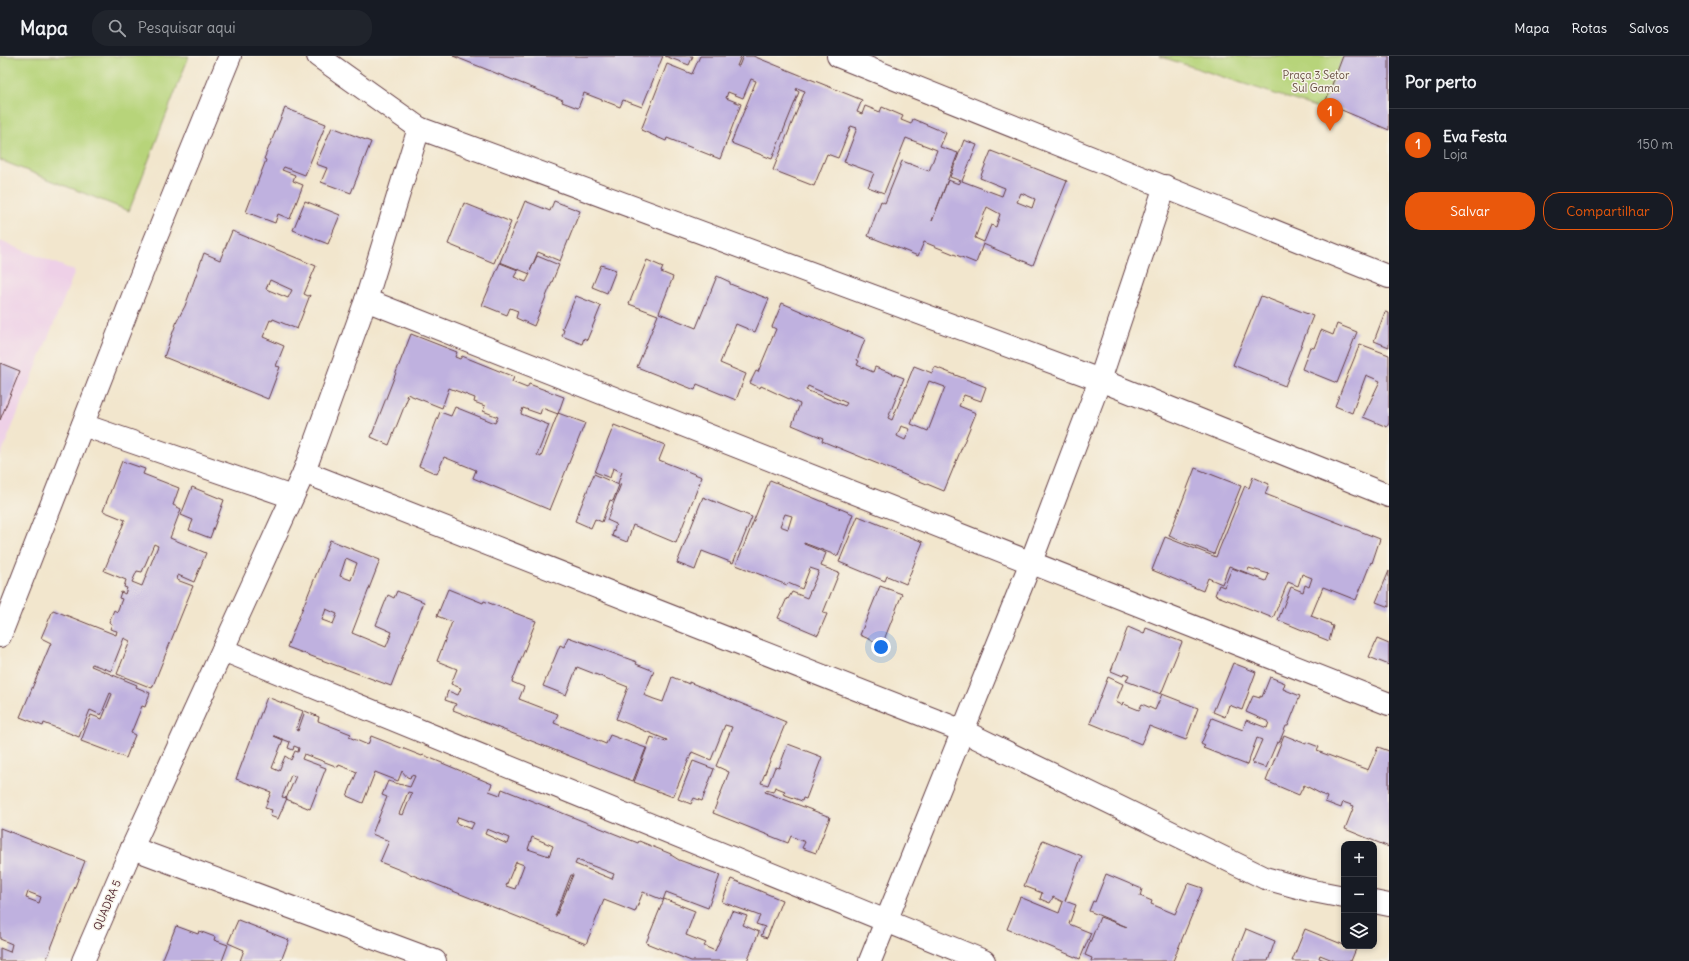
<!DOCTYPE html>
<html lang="pt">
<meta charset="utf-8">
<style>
body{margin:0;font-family:Delius,sans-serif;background:#20242c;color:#f1f3f6}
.controls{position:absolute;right:12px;bottom:12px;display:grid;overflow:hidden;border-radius:8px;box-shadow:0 2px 6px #0003}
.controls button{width:36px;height:36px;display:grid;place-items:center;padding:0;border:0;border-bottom:1px solid #363941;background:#171b24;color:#f1f3f6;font:20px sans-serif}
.you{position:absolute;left:881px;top:591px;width:14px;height:14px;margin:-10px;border:3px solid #fff;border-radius:50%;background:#1a73e8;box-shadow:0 0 0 6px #1a73e833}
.badge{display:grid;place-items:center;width:26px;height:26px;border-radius:50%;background:#ea580c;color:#fff;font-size:13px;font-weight:700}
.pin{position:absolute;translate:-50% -33px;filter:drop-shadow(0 1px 2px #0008)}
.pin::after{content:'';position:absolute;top:21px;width:14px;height:12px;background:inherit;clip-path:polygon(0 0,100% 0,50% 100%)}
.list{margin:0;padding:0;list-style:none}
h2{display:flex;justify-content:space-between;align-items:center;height:52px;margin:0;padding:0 16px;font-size:17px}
h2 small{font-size:13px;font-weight:400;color:#9ea1a6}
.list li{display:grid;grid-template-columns:26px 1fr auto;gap:12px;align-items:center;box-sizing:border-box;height:72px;padding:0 16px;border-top:1px solid #363941}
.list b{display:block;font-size:15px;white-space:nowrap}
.list p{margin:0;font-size:13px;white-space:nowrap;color:#9ea1a6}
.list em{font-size:13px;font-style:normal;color:#9ea1a6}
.actions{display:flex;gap:8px;padding:12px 16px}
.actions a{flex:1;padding:9px 0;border:1px solid #ea580c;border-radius:16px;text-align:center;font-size:14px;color:#ea580c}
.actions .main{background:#ea580c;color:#fff}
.icon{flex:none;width:22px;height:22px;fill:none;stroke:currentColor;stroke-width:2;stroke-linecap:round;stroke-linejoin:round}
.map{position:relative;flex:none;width:1389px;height:905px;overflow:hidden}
header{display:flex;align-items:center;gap:24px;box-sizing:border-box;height:56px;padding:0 20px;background:#171b24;border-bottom:1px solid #363941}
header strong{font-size:19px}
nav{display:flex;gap:22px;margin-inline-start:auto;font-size:14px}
.search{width:280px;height:36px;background:#20242c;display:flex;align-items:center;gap:10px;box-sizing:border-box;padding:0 14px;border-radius:16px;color:#9ea1a6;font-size:15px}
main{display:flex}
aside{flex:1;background:#171b24}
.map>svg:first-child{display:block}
</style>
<header>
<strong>Mapa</strong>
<div class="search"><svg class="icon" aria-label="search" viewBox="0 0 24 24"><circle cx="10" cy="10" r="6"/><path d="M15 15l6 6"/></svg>Pesquisar aqui</div>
<nav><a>Mapa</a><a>Rotas</a><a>Salvos</a></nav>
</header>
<main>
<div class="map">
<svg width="1389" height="905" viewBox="0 0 1389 905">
<rect width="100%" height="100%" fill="#f7f3e8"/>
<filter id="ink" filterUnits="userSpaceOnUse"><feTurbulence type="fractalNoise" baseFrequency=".025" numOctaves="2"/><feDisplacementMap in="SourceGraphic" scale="8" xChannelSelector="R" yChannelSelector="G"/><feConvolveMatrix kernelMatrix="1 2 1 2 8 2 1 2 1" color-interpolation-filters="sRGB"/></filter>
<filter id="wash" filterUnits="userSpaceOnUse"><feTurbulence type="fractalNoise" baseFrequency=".012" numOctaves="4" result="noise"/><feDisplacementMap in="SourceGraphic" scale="16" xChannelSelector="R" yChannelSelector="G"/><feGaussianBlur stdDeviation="0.9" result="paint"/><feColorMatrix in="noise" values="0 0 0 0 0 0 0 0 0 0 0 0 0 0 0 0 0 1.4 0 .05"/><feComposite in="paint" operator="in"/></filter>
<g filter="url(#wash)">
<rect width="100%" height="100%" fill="#f2e6cd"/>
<polygon fill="#eed0e7" points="0,185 75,215 0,401"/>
<g fill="#b7d47a" stroke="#807a52">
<polygon points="0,0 189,0 129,155 0,104"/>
<polygon points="1159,0 1353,0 1330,56"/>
</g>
<g id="blocks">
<g fill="#bfb1df" fill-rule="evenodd">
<polygon points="453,0 663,0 642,51 623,44 620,51 584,37 578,52 562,46 563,44"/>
<polygon points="665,0 693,0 689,9"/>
<path d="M 700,0 L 741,0 L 737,10 L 739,10 L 743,0 L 753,0 L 862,44 L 857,56 L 862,58 L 865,50 L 880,56 L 882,51 L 903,60 L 901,64 L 911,68 L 913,63 L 946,77 L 940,91 L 958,97 L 932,165 L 948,124 L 959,128 L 961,125 L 950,121 L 964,84 L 977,89 L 962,125 L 1002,140 L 1005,132 L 980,122 L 991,95 L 1067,125 L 1033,209 L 983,188 L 976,207 L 924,186 L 918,200 L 868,180 L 881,145 L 885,147 L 902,105 L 929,115 L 937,94 L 906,82 L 884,137 L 868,131 L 874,117 L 844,106 L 857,72 L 851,70 L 838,102 L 827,98 L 814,130 L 773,114 L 805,35 L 797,32 L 796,34 L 799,36 L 772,103 L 731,87 L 756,25 L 751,23 L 743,42 L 728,36 L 726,42 L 741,48 L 720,103 L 667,82 L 666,85 L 641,74 L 667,8 L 692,18 ZM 1021,137 L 1035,143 L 1032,152 L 1017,146 ZM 987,151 L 1000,158 L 996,171 L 991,169 L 984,186 L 975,182 Z"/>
<polygon points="1343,0 1389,0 1389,74 1325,47"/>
<polygon points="285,52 326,68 305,119 284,111 282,114 295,119 293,125 303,129 290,163 278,158 275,167 246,156 266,104 264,103"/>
<polygon points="332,71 371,86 351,137 321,126 327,112 316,108"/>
<polygon points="305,145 340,159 328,188 293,174"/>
<polygon points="525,145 550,155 554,145 580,155 560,205 538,196 530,215 537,200 559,209 534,270 516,262 518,255 510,252 507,259 482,249 500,207 518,214 514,221 526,226 530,218 500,206"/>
<polygon points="464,147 511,166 494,207 448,188"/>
<path d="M 232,175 L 316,210 L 304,238 L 308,240 L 310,239 L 297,273 L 273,263 L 272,265 L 270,264 L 263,281 L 284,290 L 276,310 L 280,311 L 268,343 L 164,301 L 177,265 L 185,250 L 204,197 L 220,204 ZM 270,224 L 292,234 L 288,242 L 266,233 Z"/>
<polygon points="647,204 663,211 661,216 673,221 659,257 696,272 717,220 730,226 730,228 769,243 755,276 736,268 720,307 746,318 736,344 697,328 695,334 637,311 658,259 629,248"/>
<polygon points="601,209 616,214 607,237 592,231"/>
<polygon points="576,240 601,250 587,284 584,282 582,288 562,280 564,274 562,273"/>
<polygon points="1261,240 1313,260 1285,330 1233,309"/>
<path d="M 782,247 L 865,283 L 857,304 L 859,305 L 857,309 L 873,316 L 875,311 L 904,322 L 888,362 L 892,364 L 914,310 L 932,317 L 935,311 L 986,331 L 981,345 L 964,339 L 959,350 L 976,357 L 944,435 L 822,385 L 823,382 L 792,369 L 800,348 L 761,330 L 760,332 L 750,327 L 756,315 L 758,316 L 776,273 L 772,271 ZM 929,325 L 945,331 L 928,375 L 911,368 ZM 808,330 L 847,347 L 845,350 L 806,334 ZM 901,370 L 910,373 L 905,384 L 897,380 Z"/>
<polygon points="1385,256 1389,257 1389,291 1374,285"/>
<polygon points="1337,268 1357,276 1337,327 1302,313 1310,291 1314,292 1321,274 1333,279"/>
<polygon points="411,278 457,296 455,301 460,303 462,300 514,321 512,326 527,332 529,328 564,341 558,358 542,352 540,358 523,352 521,358 549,369 537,399 541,401 558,357 585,367 550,454 473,422 476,414 444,401 437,418 419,410 440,356 451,360 455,351 495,367 498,361 483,355 485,350 474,346 475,342 449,332 442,352 407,338 406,341 408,341 389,389 371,381"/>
<polygon points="1360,288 1389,299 1389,367 1387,371 1363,361 1380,325 1366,319 1352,357 1335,350"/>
<polygon points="0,307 20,315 0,364"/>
<polygon points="614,369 665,389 659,404 702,421 676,487 633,469 627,486 612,480 616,468 607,464 621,428 618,427 622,416 613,412 610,422 595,416"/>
<path d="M 122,405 L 145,413 L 143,418 L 179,432 L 173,449 L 181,453 L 170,482 L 206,497 L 194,526 L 178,519 L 177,524 L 193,530 L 152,632 L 117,618 L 130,585 L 124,582 L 111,615 L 92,608 L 91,610 L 137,629 L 136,631 L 150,637 L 145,651 L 142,650 L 131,677 L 135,679 L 126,702 L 81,685 L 91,659 L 102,663 L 112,638 L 110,637 L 101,659 L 90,654 L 79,681 L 44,667 L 43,670 L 20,661 L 51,587 L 41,582 L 53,554 L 116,579 L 117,575 L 110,573 L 112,568 L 109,566 L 114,554 L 117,556 L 122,543 L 119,542 L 121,536 L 125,538 L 127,532 L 124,531 L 126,524 L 104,515 L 125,464 L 103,455 ZM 154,488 L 158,490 L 142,530 L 132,526 L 137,515 L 142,516 Z"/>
<polygon points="1195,412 1241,430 1214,498 1169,480"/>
<polygon points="594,418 619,429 613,445 610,444 602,466 595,463 591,472 575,465"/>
<polygon points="1253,421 1269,428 1265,438 1380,483 1372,507 1371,506 1356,544 1323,531 1311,560 1331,568 1330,569 1333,570 1329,585 1278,564 1291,531 1303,536 1305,529 1309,531 1312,522 1302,518 1298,530 1288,526 1273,562 1215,539 1219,529 1224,531 1232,512 1266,525 1269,518 1249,512 1247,517 1229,510 1222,528 1208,522 1203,535 1152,514 1165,481 1216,501 1244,432 1245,430 1249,432"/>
<path d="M 770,424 L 853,458 L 838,500 L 804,487 L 804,488 L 826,497 L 821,510 L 839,517 L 823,557 L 827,558 L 818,579 L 778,562 L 787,542 L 788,543 L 792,536 L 807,542 L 819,515 L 810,512 L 802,533 L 788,527 L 787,529 L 736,509 ZM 785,458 L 792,460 L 788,473 L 780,470 Z"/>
<polygon points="192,431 224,444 210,482 189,474 193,464 181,459"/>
<polygon points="703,441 752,461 733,507 702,495 695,514 677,507"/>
<polygon points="858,460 923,486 906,528 887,520 885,525 839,506"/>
<path d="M 330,484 L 380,504 L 352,577 L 386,591 L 392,576 L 376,569 L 388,539 L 394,542 L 397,535 L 424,546 L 391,630 L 287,591 ZM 346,502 L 357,507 L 351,524 L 340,520 ZM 326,553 L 337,558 L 333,568 L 322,564 Z"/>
<polygon points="1389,515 1389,551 1376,546"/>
<polygon points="880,530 902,538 882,589 860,579"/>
<polygon points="448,533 483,547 484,545 536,565 512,626 524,631 519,643 558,658 554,667 606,688 610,679 646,692 633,725 453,654 456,648 445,644 448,635 458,639 461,632 451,628 457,613 437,605 452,566 437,560"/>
<polygon points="1128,571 1144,578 1146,572 1182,586 1161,638 1126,625 1129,619 1124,617 1123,620 1111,615"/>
<polygon points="568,581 637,606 636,608 654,615 644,639 654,643 663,646 672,621 689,628 689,626 786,666 761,727 768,729 775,711 779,712 788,688 822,701 806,743 803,742 802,745 783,738 785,735 775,731 773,736 766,734 765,736 830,761 816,797 802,792 805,786 791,780 788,787 713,757 729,716 716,710 732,671 725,669 711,704 692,696 673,741 634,726 651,681 666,686 667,684 616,663 628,631 577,611 566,639 543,630 560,589 564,591"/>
<polygon points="1377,583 1389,588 1389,609 1369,601"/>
<polygon points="1233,607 1256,616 1242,654 1229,649 1225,661 1213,656"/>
<polygon points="1108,621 1123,628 1116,646 1122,649 1123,646 1125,647 1124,648 1139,654 1142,648 1155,654 1162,638 1198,652 1186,684 1149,670 1141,688 1090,667"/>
<polygon points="1270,621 1285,627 1283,633 1300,640 1288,670 1286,670 1279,687 1277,686 1266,712 1252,707 1262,684 1257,682 1247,709 1203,692 1205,690 1201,688 1212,662 1243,674 1246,664 1267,672 1269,666 1246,656 1253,640 1260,642 1260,640 1262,641"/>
<path d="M 267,641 L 303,655 L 296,674 L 298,675 L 305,655 L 319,661 L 318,665 L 351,678 L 349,681 L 368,689 L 371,680 L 422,700 L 423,699 L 492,728 L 489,735 L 500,739 L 502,733 L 638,787 L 639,785 L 671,798 L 671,799 L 679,804 L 720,819 L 708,852 L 666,836 L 663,844 L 643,836 L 635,856 L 604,844 L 586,888 L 380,806 L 389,785 L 372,778 L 387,741 L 382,739 L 388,725 L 410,731 L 415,720 L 411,719 L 410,722 L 407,721 L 402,715 L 398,725 L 375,716 L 363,747 L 347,740 L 357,716 L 339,709 L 338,711 L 304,698 L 302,703 L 326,712 L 310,753 L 286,743 L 296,720 L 291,719 L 282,741 L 287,742 L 278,763 L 270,760 L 272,754 L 265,752 L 271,736 L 236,723 ZM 274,680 L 290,686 L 288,692 L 293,694 L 294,690 L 299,692 L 298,696 L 295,695 L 291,704 L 285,700 L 279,715 L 272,712 L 283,684 ZM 408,736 L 412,737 L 403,759 L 399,758 ZM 458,761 L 474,767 L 471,773 L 456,767 ZM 487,773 L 509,782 L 507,788 L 485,778 ZM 532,781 L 553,790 L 549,800 L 528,793 ZM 577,804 L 614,818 L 612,823 L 575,808 ZM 516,806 L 524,809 L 515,833 L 506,830 ZM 571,819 L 573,819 L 556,860 L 555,860 Z"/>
<polygon points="1284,679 1306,688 1306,686 1319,691 1317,695 1368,714 1378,691 1389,695 1389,791 1345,773 1354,750 1343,746 1341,752 1325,746 1327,741 1304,729 1299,739 1266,725"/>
<polygon points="693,705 714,713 702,745 694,742 691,748 678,743"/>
<path d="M 0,772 L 85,805 L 46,905 L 0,905 L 0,892 L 10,896 L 12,888 L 0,883 ZM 28,836 L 41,841 L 39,847 L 26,842 Z"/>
<polygon points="1043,784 1082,800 1065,845 1076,849 1069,868 1091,877 1080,903 1007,873 1020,841 1059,857 1063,846 1053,841 1050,847 1040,843 1042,837 1024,830"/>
<polygon points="1106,818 1142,833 1140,840 1152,845 1151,848 1175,858 1188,827 1203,832 1173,905 1091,905 1092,902 1085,899 1100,861 1127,871 1089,855 1093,845 1095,846"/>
<polygon points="731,823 782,844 767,882 761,880 765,871 756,868 760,860 722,846"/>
<polygon points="664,843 695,855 686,879 706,887 704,890 715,895 732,855 747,860 743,869 759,876 747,905 691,905 646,887"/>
<polygon points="238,864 289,884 281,905 240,905 244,894 228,887"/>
<polygon points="176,870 198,878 199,875 215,881 214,884 228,889 222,905 162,905"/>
<polygon points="1246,873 1275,885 1268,905 1233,905"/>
<polygon points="1305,873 1344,889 1344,890 1356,893 1351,905 1335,905 1320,899 1319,902 1327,905 1292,905"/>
</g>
</g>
</g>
<g filter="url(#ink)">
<use href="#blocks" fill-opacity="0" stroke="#633d43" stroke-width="1"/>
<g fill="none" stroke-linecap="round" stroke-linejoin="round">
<defs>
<g id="minor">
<polyline points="318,0 419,72 1100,324 1389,440"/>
<polyline points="838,0 1389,221"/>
<polyline points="366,244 1389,648"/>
<polyline points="83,369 292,441"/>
<polyline points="304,416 963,675 1265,822 1308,834 1344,841"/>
<polyline points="0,580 149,199 230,0"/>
<polyline points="223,594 984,905"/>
<polyline points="132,792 435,905"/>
<polyline points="1374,846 1389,849"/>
<polyline points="83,905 132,792 304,416 366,244 419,72"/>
<polyline points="870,905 1031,506 1100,324 1165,130"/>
</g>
</defs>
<use href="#minor" stroke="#633d43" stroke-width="24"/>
<use href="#minor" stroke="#fff" stroke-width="22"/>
</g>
</g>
<g text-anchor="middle" stroke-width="3" stroke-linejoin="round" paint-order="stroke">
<g font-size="11" fill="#654c3f" stroke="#f7f3e8">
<text x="1316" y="23">Praça 3 Setor<tspan x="1316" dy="13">Sul Gama</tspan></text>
</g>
<g font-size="11" fill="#4a1f2b" stroke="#f7f3e8">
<text transform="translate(107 849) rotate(-67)" y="4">QUADRA 5</text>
</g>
</g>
</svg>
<div class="controls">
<button>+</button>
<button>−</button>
<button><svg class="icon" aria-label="layers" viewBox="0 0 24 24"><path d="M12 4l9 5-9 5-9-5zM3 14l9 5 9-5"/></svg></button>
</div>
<div class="you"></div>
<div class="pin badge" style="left:1330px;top:75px">1</div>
</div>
<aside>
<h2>Por perto<small></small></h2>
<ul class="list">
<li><span class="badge">1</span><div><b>Eva Festa</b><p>Loja</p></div><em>150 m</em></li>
</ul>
<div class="actions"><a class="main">Salvar</a><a>Compartilhar</a></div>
</aside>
</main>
